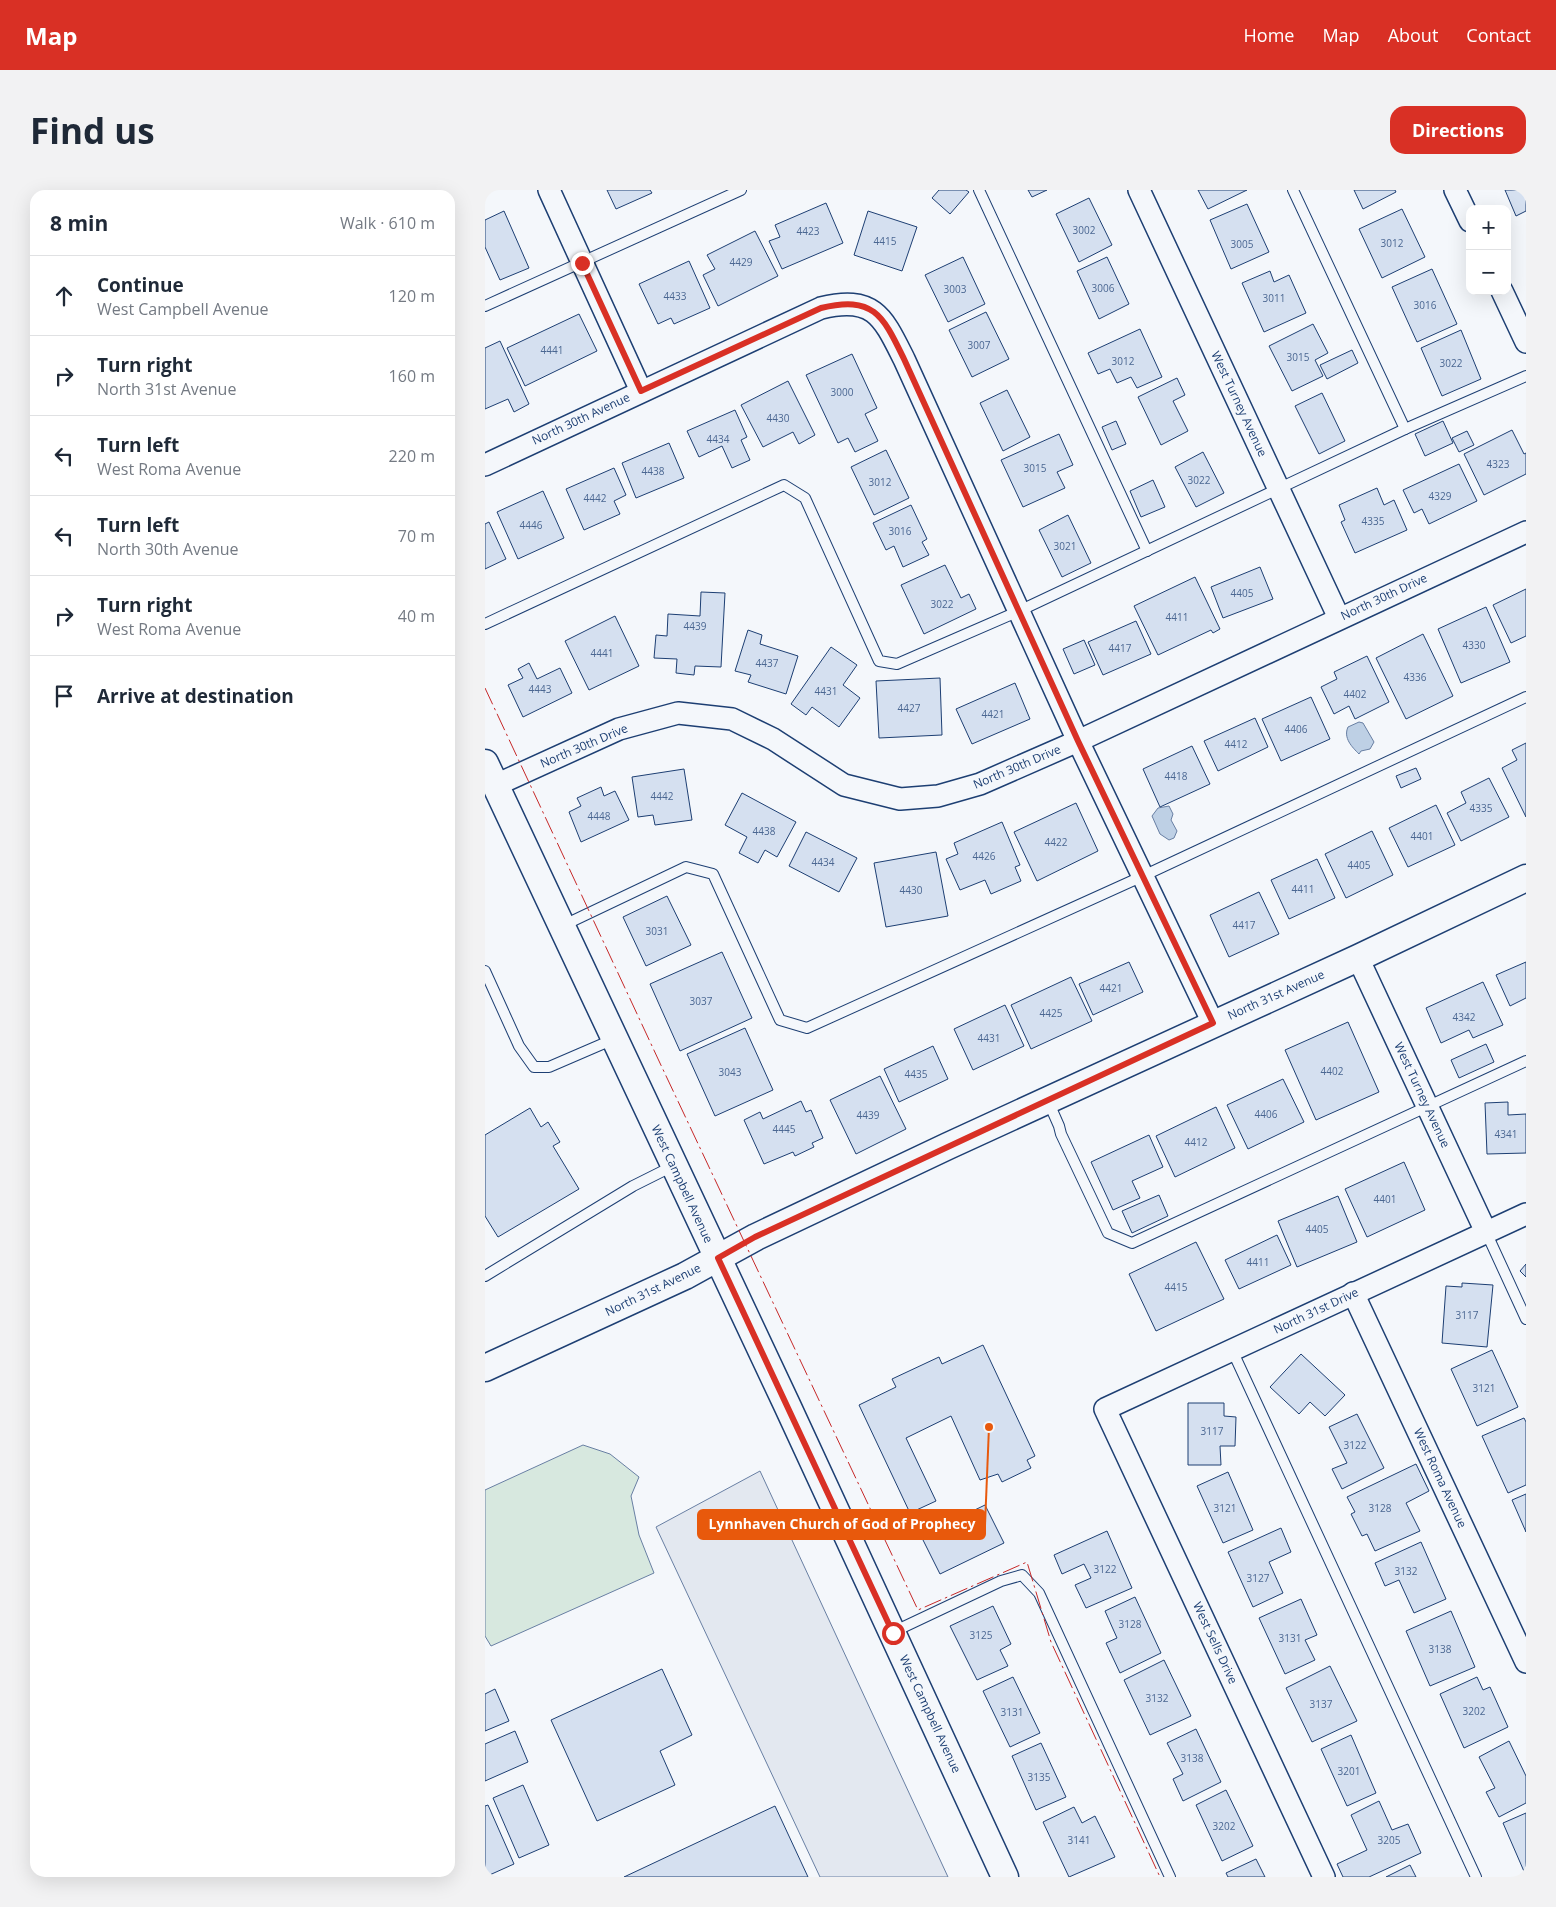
<!DOCTYPE html>
<meta charset="utf-8">
<style>
body{margin:0;font-family:"Open Sans",sans-serif;background:#f2f2f3;color:#1f2937}
.controls{position:absolute;right:15px;top:15px;display:grid;overflow:hidden;border-radius:10px;box-shadow:0 5px 20px #0002}
.controls button{width:45px;height:45px;display:grid;place-items:center;padding:0;border:0;border-bottom:1px solid #e0e1e3;background:#fff;color:#1f2937;font:25px sans-serif}
.stop{position:absolute;width:15px;height:15px;margin:-11px;border:4px solid #d93025;border-radius:50%;background:#fff}
.stop.end{background:#d93025;border-color:#fff;box-shadow:0 1px 5px #0008}
.list{margin:0;padding:0;list-style:none}
h2{display:flex;justify-content:space-between;align-items:center;height:65px;margin:0;padding:0 20px;font-size:21px}
h2 small{font-size:16px;font-weight:400;color:#747a83}
.list li{display:grid;grid-template-columns:32px 1fr auto;gap:15px;align-items:center;box-sizing:border-box;height:80px;padding:0 20px;border-top:1px solid #e0e1e3}
.list b{display:block;font-size:19px;white-space:nowrap}
.list p{margin:0;font-size:16px;white-space:nowrap;color:#747a83}
.list em{font-size:16px;font-style:normal;color:#747a83}
.icon{flex:none;width:28px;height:28px;fill:none;stroke:currentColor;stroke-width:2;stroke-linecap:round;stroke-linejoin:round}
.map{position:relative;flex:none;width:1041px;height:1687px;overflow:hidden;border-radius:15px}
header{display:flex;align-items:center;gap:30px;box-sizing:border-box;height:70px;padding:0 25px;background:#d93025;color:#fff}
header strong{font-size:24px}
nav{display:flex;gap:28px;margin-inline-start:auto;font-size:18px}
.intro{display:flex;align-items:center;justify-content:space-between;box-sizing:border-box;height:120px;padding:0 30px}
h1{margin:0;font-size:35px}
.button{padding:12px 22px;border-radius:15px;background:#d93025;color:#fff;font-size:18px;font-weight:700}
main{display:flex;gap:30px;padding:0 30px}
aside{flex:1;background:#fff;border-radius:15px;box-shadow:0 5px 20px #0002}
.map>svg:first-child{display:block}
</style>
<header>
<strong>Map</strong>
<nav><a>Home</a><a>Map</a><a>About</a><a>Contact</a></nav>
</header>
<div class="intro"><h1>Find us</h1><a class="button">Directions</a></div>
<main>
<aside>
<h2>8 min<small>Walk · 610 m</small></h2>
<ul class="list">
<li><svg class="icon" aria-label="ahead" viewBox="0 0 24 24"><path d="M12 20V5M6 11l6-6 6 6"/></svg><div><b>Continue</b><p>West Campbell Avenue</p></div><em>120 m</em></li>
<li><svg class="icon" aria-label="right" viewBox="0 0 24 24"><path d="M7 20v-9h11M14 6l5 5-5 5"/></svg><div><b>Turn right</b><p>North 31st Avenue</p></div><em>160 m</em></li>
<li><svg class="icon" aria-label="left" viewBox="0 0 24 24"><path d="M17 20v-9H6M10 6l-5 5 5 5"/></svg><div><b>Turn left</b><p>West Roma Avenue</p></div><em>220 m</em></li>
<li><svg class="icon" aria-label="left" viewBox="0 0 24 24"><path d="M17 20v-9H6M10 6l-5 5 5 5"/></svg><div><b>Turn left</b><p>North 30th Avenue</p></div><em>70 m</em></li>
<li><svg class="icon" aria-label="right" viewBox="0 0 24 24"><path d="M7 20v-9h11M14 6l5 5-5 5"/></svg><div><b>Turn right</b><p>West Roma Avenue</p></div><em>40 m</em></li>
<li><svg class="icon" aria-label="arrive" viewBox="0 0 24 24"><path d="M6 21V4h12l-3 4 3 4H6"/></svg><div><b>Arrive at destination</b></div></li>
</ul>
</aside>
<div class="map">
<svg width="1041" height="1687" viewBox="0 0 1041 1687">
<rect width="100%" height="100%" fill="#f4f7fb"/>
<polygon fill="#d7e8df" stroke="#687fa3" points="98,1255 125,1264 154,1287 146,1306 154,1345 169,1383 6,1456 0,1446 0,1300"/>
<polygon fill="#e3e8f0" stroke="#687fa3" points="275,1281 463,1687 335,1687 171,1337"/>
<g fill="#bed0e5" stroke="#687fa3">
<path d="M 874,532 L 878,533 L 889,552 L 885,559 L 876,561 L 874,564 C 867,557 858,548 863,537 Z"/>
<polygon points="684,616 688,624 686,630 692,641 689,648 684,650 675,644 667,626 673,618"/>
</g>
<g fill="#d5e0f0" stroke="#1d3f73">
<polygon points="122,0 165,0 167,3 131,19"/>
<polygon points="454,0 481,0 484,2 465,24 447,8"/>
<polygon points="543,0 562,0 547,7"/>
<polygon points="713,0 762,0 723,19"/>
<polygon points="869,0 910,0 911,2 878,19"/>
<polygon points="1020,0 1041,0 1041,21 1031,26"/>
<polygon points="604,8 627,55 594,72 571,24"/>
<polygon points="341,13 358,53 297,79 284,51 295,47 290,35"/>
<polygon points="762,14 784,62 746,79 725,30"/>
<polygon points="917,19 940,67 897,88 874,39"/>
<polygon points="19,21 44,78 15,90 0,57 0,30"/>
<polygon points="383,21 432,37 417,81 369,65"/>
<polygon points="270,41 293,86 233,116 218,85 230,79 222,65"/>
<polygon points="478,67 500,114 463,132 440,85"/>
<polygon points="622,67 644,114 614,129 592,81"/>
<polygon points="204,71 225,118 189,134 186,128 173,134 154,94"/>
<polygon points="947,79 972,134 932,152 907,97"/>
<polygon points="785,81 789,92 804,85 821,123 779,142 757,93"/>
<polygon points="501,122 524,169 487,187 464,140"/>
<polygon points="94,124 112,161 40,196 22,158"/>
<polygon points="828,134 843,163 830,170 838,186 807,201 784,156"/>
<polygon points="655,139 677,187 652,198 646,187 632,193 625,179 613,184 603,163"/>
<polygon points="976,140 996,189 957,206 936,158"/>
<polygon points="15,151 44,214 29,222 23,209 0,219 0,158"/>
<polygon points="867,160 873,173 842,189 835,175"/>
<polygon points="367,164 392,218 380,224 393,251 370,262 363,248 353,253 321,185"/>
<polygon points="692,188 700,205 688,211 703,241 676,255 653,207"/>
<polygon points="303,191 330,245 314,254 308,242 278,257 256,215"/>
<polygon points="522,200 545,247 518,261 495,213"/>
<polygon points="837,203 860,251 834,264 810,216"/>
<polygon points="250,220 262,247 256,250 265,270 247,278 237,256 214,267 202,241"/>
<polygon points="631,231 641,254 627,260 617,237"/>
<polygon points="958,231 968,253 940,266 930,244"/>
<polygon points="1027,240 1039,264 1041,263 1041,284 999,305 979,264"/>
<polygon points="982,241 989,255 974,262 967,248"/>
<polygon points="574,244 588,275 572,282 580,298 538,317 516,270"/>
<polygon points="184,253 199,288 151,308 137,273"/>
<polygon points="401,260 424,308 389,325 366,277"/>
<polygon points="718,262 739,303 711,317 690,277"/>
<polygon points="974,274 992,311 944,334 937,319 929,323 918,300"/>
<polygon points="129,278 141,305 129,311 135,324 99,340 81,299"/>
<polygon points="668,290 680,317 656,327 645,301"/>
<polygon points="892,298 899,315 909,310 922,340 870,363 856,332 860,330 854,315"/>
<polygon points="58,301 79,348 33,369 12,322"/>
<polygon points="426,315 442,349 437,352 444,365 418,377 409,356 401,360 388,333"/>
<polygon points="583,325 606,373 577,387 554,340"/>
<polygon points="4,332 21,369 0,379 0,334"/>
<polygon points="460,375 476,408 484,404 491,419 439,444 416,395"/>
<polygon points="775,377 788,409 738,428 726,397"/>
<polygon points="710,387 735,439 728,443 726,440 673,465 649,416"/>
<polygon points="1041,399 1041,446 1026,453 1008,415"/>
<polygon points="216,402 240,403 236,477 210,476 209,485 191,483 192,469 169,468 171,445 182,446 183,424 215,426"/>
<polygon points="1001,417 1025,472 976,493 953,439"/>
<polygon points="130,426 154,476 104,500 80,451"/>
<polygon points="651,431 666,464 618,485 603,452"/>
<polygon points="263,440 277,445 275,454 313,466 301,504 263,492 266,485 250,481"/>
<polygon points="938,444 968,506 921,529 891,468"/>
<polygon points="599,450 610,475 589,484 578,459"/>
<polygon points="346,457 372,475 358,495 375,508 354,537 327,517 321,525 306,514"/>
<polygon points="882,466 904,512 870,529 864,516 849,524 836,497 852,489 849,482"/>
<polygon points="44,473 52,489 75,478 87,503 38,527 23,495 38,488 33,479"/>
<polygon points="455,488 457,545 394,548 391,491"/>
<polygon points="530,493 545,529 487,554 471,519"/>
<polygon points="826,507 845,549 796,571 777,529"/>
<polygon points="770,528 783,557 733,581 719,551"/>
<polygon points="1041,553 1041,627 1017,578 1032,570 1027,560"/>
<polygon points="707,556 725,594 675,617 658,579"/>
<polygon points="931,578 936,589 916,598 911,586"/>
<polygon points="199,579 207,630 170,635 168,625 153,627 147,587"/>
<polygon points="1004,588 1024,627 976,651 962,623 981,613 976,602"/>
<polygon points="116,597 119,606 130,601 144,630 96,652 84,622 96,616 92,608"/>
<polygon points="257,603 311,632 292,667 280,660 273,673 254,663 262,647 240,635"/>
<polygon points="591,613 613,661 552,691 529,642"/>
<polygon points="951,615 970,655 923,677 904,638"/>
<polygon points="517,632 535,675 530,677 536,691 506,704 500,690 475,700 461,669 473,664 469,653"/>
<polygon points="887,641 908,685 861,708 840,664"/>
<polygon points="321,642 372,668 354,702 304,676"/>
<polygon points="451,662 463,726 401,737 389,673"/>
<polygon points="832,669 850,708 804,729 786,690"/>
<polygon points="774,702 794,744 744,767 725,725"/>
<polygon points="182,706 206,755 161,776 138,727"/>
<polygon points="237,762 267,828 195,861 165,794"/>
<polygon points="644,772 658,802 608,825 594,794"/>
<polygon points="1041,772 1041,808 1025,816 1011,785"/>
<polygon points="586,787 607,831 546,859 526,815"/>
<polygon points="998,792 1018,835 988,848 984,840 956,853 941,818"/>
<polygon points="520,815 539,856 488,880 469,839"/>
<polygon points="863,832 894,902 831,930 800,860"/>
<polygon points="260,838 288,900 230,926 202,864"/>
<polygon points="1001,854 1009,872 974,888 966,870"/>
<polygon points="448,856 463,889 414,912 399,879"/>
<polygon points="395,886 421,939 371,964 345,910"/>
<polygon points="798,889 819,932 763,959 742,915"/>
<polygon points="316,911 321,922 326,920 338,948 327,953 329,957 310,966 308,962 279,974 259,930 275,922 278,929"/>
<polygon points="1023,912 1023,925 1041,924 1041,963 1002,964 1000,913"/>
<polygon points="731,917 750,958 690,987 671,946"/>
<polygon points="45,918 56,937 63,932 75,952 68,956 94,999 13,1047 0,1026 0,945"/>
<polygon points="664,945 678,977 647,991 655,1008 628,1020 606,972"/>
<polygon points="919,972 940,1020 882,1047 860,999"/>
<polygon points="674,1005 683,1026 647,1043 637,1021"/>
<polygon points="853,1006 872,1052 812,1077 793,1031"/>
<polygon points="792,1045 806,1075 754,1099 740,1070"/>
<polygon points="711,1052 739,1109 671,1141 644,1084"/>
<polygon points="1041,1074 1041,1087 1035,1081"/>
<polygon points="977,1093 1008,1095 1002,1157 957,1153 961,1096 977,1097"/>
<polygon points="498,1155 550,1266 542,1270 546,1278 517,1292 513,1284 495,1290 466,1226 421,1248 451,1311 425,1323 374,1215 411,1197 407,1189 454,1167 457,1174"/>
<polygon points="1007,1160 1033,1217 992,1236 966,1179"/>
<polygon points="816,1164 860,1205 840,1226 825,1212 814,1224 785,1197"/>
<polygon points="703,1213 739,1213 739,1226 751,1227 750,1256 735,1256 736,1275 703,1275"/>
<polygon points="872,1224 899,1278 857,1299 847,1279 862,1273 844,1237"/>
<polygon points="1039,1228 1041,1232 1041,1295 1023,1303 997,1246"/>
<polygon points="931,1274 944,1301 921,1313 935,1341 890,1361 882,1344 877,1346 866,1324 870,1322 862,1307"/>
<polygon points="743,1282 768,1340 738,1353 712,1296"/>
<polygon points="1041,1304 1041,1342 1027,1310"/>
<polygon points="500,1315 519,1353 455,1384 436,1346"/>
<polygon points="796,1338 806,1362 784,1372 798,1403 768,1417 743,1362"/>
<polygon points="622,1341 647,1398 601,1418 590,1395 606,1388 599,1374 577,1384 569,1365"/>
<polygon points="936,1352 961,1409 929,1423 914,1390 900,1396 890,1373"/>
<polygon points="650,1407 676,1463 635,1483 621,1453 632,1448 620,1421"/>
<polygon points="816,1409 832,1445 820,1450 830,1470 800,1484 774,1428"/>
<polygon points="508,1416 526,1454 515,1460 523,1476 492,1490 465,1436"/>
<polygon points="966,1421 990,1477 945,1496 921,1441"/>
<polygon points="679,1470 706,1526 665,1545 639,1490"/>
<polygon points="845,1476 872,1531 827,1552 801,1498"/>
<polygon points="177,1479 207,1545 175,1561 190,1595 112,1631 66,1530"/>
<polygon points="528,1487 555,1543 525,1557 498,1501"/>
<polygon points="992,1487 998,1500 1005,1497 1023,1537 979,1558 955,1504"/>
<polygon points="10,1499 24,1531 0,1541 0,1504"/>
<polygon points="711,1539 736,1592 698,1611 688,1589 698,1584 682,1553"/>
<polygon points="30,1541 43,1572 0,1591 0,1554"/>
<polygon points="866,1545 891,1603 862,1616 836,1559"/>
<polygon points="1024,1551 1041,1586 1041,1613 1014,1627 1001,1602 1010,1598 994,1567"/>
<polygon points="556,1553 581,1607 551,1620 527,1566"/>
<polygon points="38,1595 64,1655 34,1668 8,1608"/>
<polygon points="741,1600 768,1656 737,1671 711,1615"/>
<polygon points="894,1611 907,1640 923,1634 936,1663 884,1687 858,1687 852,1674 882,1660 866,1625"/>
<polygon points="3,1615 29,1674 0,1687 0,1616"/>
<polygon points="290,1616 323,1687 139,1687"/>
<polygon points="589,1617 597,1633 610,1626 630,1667 584,1687 558,1632"/>
<polygon points="1041,1623 1041,1686 1018,1633"/>
<polygon points="771,1669 780,1687 743,1687 741,1683"/>
<polygon points="925,1675 931,1687 901,1687"/>
</g>
<g fill="none" stroke-linecap="round" stroke-linejoin="round">
<defs>
<g id="service">
<polyline points="494,0 662,361"/>
<polyline points="808,0 920,239"/>
<polyline points="0,116 256,0"/>
<polyline points="0,434 299,295 320,308 394,471 412,474 534,421 920,239 1041,186"/>
<polyline points="77,736 201,677 228,684 295,830 322,838 658,686 1041,507"/>
<polyline points="0,781 34,856 49,877 64,877 129,849"/>
<polyline points="563,911 574,936 576,944 623,1043 647,1053 1041,871"/>
<polyline points="1001,1042 1041,1129"/>
<polyline points="0,1086 148,996 188,976"/>
<polyline points="747,1160 991,1687"/>
<polyline points="408,1442 516,1391 537,1385 554,1403 685,1687"/>
</g>
<g id="minor">
<polyline points="64,0 156,201"/>
<polyline points="654,0 854,428"/>
<polyline points="970,0 985,31"/>
<polyline points="1017,101 1041,152"/>
<path d="M 0,275 L 336,118 C 389,105 398,127 419,169 L 593,551 L 728,833"/>
<polyline points="11,595 134,539 193,523 247,529 288,549 359,595 415,609 453,606 495,594 593,551 1041,342"/>
<polyline points="873,768 1001,1042"/>
<polyline points="868,1103 1041,1472"/>
<polyline points="839,1687 620,1219 1041,1024"/>
</g>
<g id="tertiary">
<polyline points="0,573 302,1215 520,1687"/>
<polyline points="0,1178 200,1086 271,1047 463,956 873,768 1041,688"/>
</g>
</defs>
<use href="#service" stroke="#1d3f73" stroke-width="12"/>
<use href="#minor" stroke="#1d3f73" stroke-width="24"/>
<use href="#tertiary" stroke="#1d3f73" stroke-width="29"/>
<use href="#service" stroke="#f4f7fb" stroke-width="10"/>
<use href="#minor" stroke="#f4f7fb" stroke-width="21"/>
<use href="#tertiary" stroke="#f4f7fb" stroke-width="26"/>
<polyline stroke="#c62828" stroke-width="1" stroke-dasharray="18 4 2.5 4" stroke-linecap="butt" points="0,498 174,871 433,1420 542,1372 566,1452 675,1687"/>
</g>
<g fill="none" stroke-linecap="round" stroke-linejoin="round">
<path stroke="#d93025" stroke-width="6" d="M 97,73 L 156,201 L 336,118 C 389,105 398,126 419,169 L 593,551 L 728,833 L 270,1047 L 233,1068 L 408,1443"/>
</g>
<g text-anchor="middle" stroke-width="4" stroke-linejoin="round" paint-order="stroke">
<g font-size="10" fill="#4b6792">
<text x="599" y="44">3002</text>
<text x="323" y="45">4423</text>
<text x="400" y="55">4415</text>
<text x="907" y="57">3012</text>
<text x="757" y="58">3005</text>
<text x="256" y="76">4429</text>
<text x="618" y="102">3006</text>
<text x="470" y="103">3003</text>
<text x="190" y="110">4433</text>
<text x="789" y="112">3011</text>
<text x="940" y="119">3016</text>
<text x="494" y="159">3007</text>
<text x="67" y="164">4441</text>
<text x="813" y="171">3015</text>
<text x="638" y="175">3012</text>
<text x="966" y="177">3022</text>
<text x="357" y="206">3000</text>
<text x="293" y="232">4430</text>
<text x="233" y="253">4434</text>
<text x="1013" y="278">4323</text>
<text x="550" y="282">3015</text>
<text x="168" y="285">4438</text>
<text x="714" y="294">3022</text>
<text x="395" y="296">3012</text>
<text x="955" y="310">4329</text>
<text x="110" y="312">4442</text>
<text x="888" y="335">4335</text>
<text x="46" y="339">4446</text>
<text x="415" y="345">3016</text>
<text x="580" y="360">3021</text>
<text x="757" y="407">4405</text>
<text x="457" y="418">3022</text>
<text x="692" y="431">4411</text>
<text x="210" y="440">4439</text>
<text x="989" y="459">4330</text>
<text x="635" y="462">4417</text>
<text x="117" y="467">4441</text>
<text x="282" y="477">4437</text>
<text x="930" y="491">4336</text>
<text x="55" y="503">4443</text>
<text x="341" y="505">4431</text>
<text x="870" y="508">4402</text>
<text x="424" y="522">4427</text>
<text x="508" y="528">4421</text>
<text x="811" y="543">4406</text>
<text x="751" y="558">4412</text>
<text x="691" y="590">4418</text>
<text x="177" y="610">4442</text>
<text x="996" y="622">4335</text>
<text x="114" y="630">4448</text>
<text x="279" y="645">4438</text>
<text x="937" y="650">4401</text>
<text x="571" y="656">4422</text>
<text x="499" y="670">4426</text>
<text x="338" y="676">4434</text>
<text x="874" y="679">4405</text>
<text x="818" y="703">4411</text>
<text x="426" y="704">4430</text>
<text x="759" y="739">4417</text>
<text x="172" y="745">3031</text>
<text x="626" y="802">4421</text>
<text x="216" y="815">3037</text>
<text x="566" y="827">4425</text>
<text x="979" y="831">4342</text>
<text x="504" y="852">4431</text>
<text x="847" y="885">4402</text>
<text x="245" y="886">3043</text>
<text x="431" y="888">4435</text>
<text x="781" y="928">4406</text>
<text x="383" y="929">4439</text>
<text x="299" y="943">4445</text>
<text x="1021" y="948">4341</text>
<text x="711" y="956">4412</text>
<text x="900" y="1013">4401</text>
<text x="832" y="1043">4405</text>
<text x="773" y="1076">4411</text>
<text x="691" y="1101">4415</text>
<text x="982" y="1129">3117</text>
<text x="999" y="1202">3121</text>
<text x="727" y="1245">3117</text>
<text x="870" y="1259">3122</text>
<text x="740" y="1322">3121</text>
<text x="895" y="1322">3128</text>
<text x="620" y="1383">3122</text>
<text x="921" y="1385">3132</text>
<text x="773" y="1392">3127</text>
<text x="645" y="1438">3128</text>
<text x="496" y="1449">3125</text>
<text x="805" y="1452">3131</text>
<text x="955" y="1463">3138</text>
<text x="672" y="1512">3132</text>
<text x="836" y="1518">3137</text>
<text x="989" y="1525">3202</text>
<text x="527" y="1526">3131</text>
<text x="707" y="1572">3138</text>
<text x="864" y="1585">3201</text>
<text x="554" y="1591">3135</text>
<text x="739" y="1640">3202</text>
<text x="594" y="1654">3141</text>
<text x="904" y="1654">3205</text>
</g>
<g font-size="12" fill="#1d3f73" stroke="#f4f7fb">
<text transform="translate(754 214) rotate(65)" y="4">West Turney Avenue</text>
<text transform="translate(96 229) rotate(-25)" y="4">North 30th Avenue</text>
<text transform="translate(899 407) rotate(-25)" y="4">North 30th Drive</text>
<text transform="translate(99 556) rotate(-23)" y="4">North 30th Drive</text>
<text transform="translate(532 577) rotate(-23)" y="4">North 30th Drive</text>
<text transform="translate(791 805) rotate(-24)" y="4">North 31st Avenue</text>
<text transform="translate(937 905) rotate(65)" y="4">West Turney Avenue</text>
<text transform="translate(197 994) rotate(65)" y="4">West Campbell Avenue</text>
<text transform="translate(168 1100) rotate(-26)" y="4">North 31st Avenue</text>
<text transform="translate(831 1121) rotate(-25)" y="4">North 31st Drive</text>
<text transform="translate(955 1288) rotate(65)" y="4">West Roma Avenue</text>
<text transform="translate(730 1453) rotate(65)" y="4">West Sells Drive</text>
<text transform="translate(445 1524) rotate(65)" y="4">West Campbell Avenue</text>
</g>
</g>
<path fill="none" stroke="#e8590c" stroke-width="2" d="M504 1237L500 1335"/>
<circle fill="#e8590c" stroke="#f4f7fb" stroke-width="2" cx="504" cy="1237" r="5"/>
<rect fill="#e8590c" stroke="#e8590c" stroke-width="2" x="213" y="1320" width="287" height="29" rx="5"/>
<g font-size="14" text-anchor="middle" font-weight="bold" fill="#fff">
<text x="357" y="1339">Lynnhaven Church of God of Prophecy</text>
</g>
</svg>
<div class="controls">
<button>+</button>
<button>−</button>
</div>
<div class="stop" style="left:408px;top:1443px"></div>
<div class="stop end" style="left:97px;top:73px"></div>
</div>
</main>
